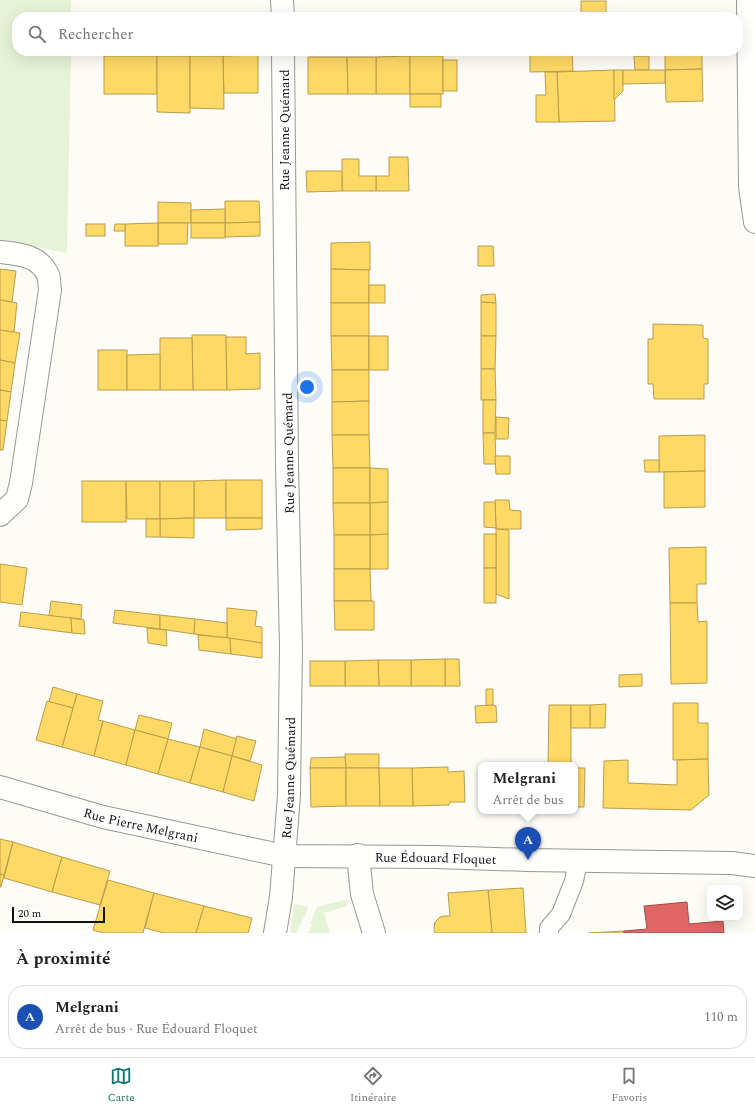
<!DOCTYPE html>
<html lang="fr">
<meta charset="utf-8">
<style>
body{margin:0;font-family:Spectral,serif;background:#f6f6f6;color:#222}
.controls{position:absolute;right:12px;bottom:12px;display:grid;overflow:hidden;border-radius:8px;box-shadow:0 4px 16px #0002}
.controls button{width:36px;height:36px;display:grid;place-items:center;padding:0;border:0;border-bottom:1px solid #e0e0e0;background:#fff;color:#222;font:20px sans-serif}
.scale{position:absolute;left:12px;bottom:10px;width:93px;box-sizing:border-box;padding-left:4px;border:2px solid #111;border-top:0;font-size:11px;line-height:14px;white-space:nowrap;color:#111;-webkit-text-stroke:3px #fff;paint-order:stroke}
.you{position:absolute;left:307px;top:387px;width:14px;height:14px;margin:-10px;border:3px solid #fff;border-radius:50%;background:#1a73e8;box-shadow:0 0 0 6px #1a73e833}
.badge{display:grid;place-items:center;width:26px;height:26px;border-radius:50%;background:#0f766e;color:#fff;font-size:13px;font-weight:700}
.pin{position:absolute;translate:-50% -33px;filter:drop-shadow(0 1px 2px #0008)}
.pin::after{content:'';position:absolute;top:21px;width:14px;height:12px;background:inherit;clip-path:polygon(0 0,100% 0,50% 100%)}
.popup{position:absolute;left:478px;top:762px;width:100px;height:52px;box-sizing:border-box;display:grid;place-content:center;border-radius:8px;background:#fff;filter:drop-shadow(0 1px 3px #0005);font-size:13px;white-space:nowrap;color:#767676}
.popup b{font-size:15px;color:#222}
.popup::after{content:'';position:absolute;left:50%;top:100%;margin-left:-8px;border:8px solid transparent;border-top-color:#fff}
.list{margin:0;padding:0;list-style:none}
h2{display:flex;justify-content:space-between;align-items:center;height:52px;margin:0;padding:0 16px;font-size:17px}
h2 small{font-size:13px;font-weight:400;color:#767676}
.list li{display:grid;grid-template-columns:26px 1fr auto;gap:12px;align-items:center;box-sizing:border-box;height:64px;margin:0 8px 8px;padding:0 8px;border:1px solid #e0e0e0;border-radius:16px}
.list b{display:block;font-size:15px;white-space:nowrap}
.list p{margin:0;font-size:13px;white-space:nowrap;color:#767676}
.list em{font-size:13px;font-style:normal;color:#767676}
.icon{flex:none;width:22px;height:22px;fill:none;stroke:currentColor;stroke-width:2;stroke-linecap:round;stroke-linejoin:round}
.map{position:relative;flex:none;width:755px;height:933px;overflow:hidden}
.search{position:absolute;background:#fff;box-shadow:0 4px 16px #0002;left:12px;right:12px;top:12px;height:44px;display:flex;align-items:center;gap:10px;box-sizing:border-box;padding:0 14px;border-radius:16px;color:#767676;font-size:15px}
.sheet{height:124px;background:#fff}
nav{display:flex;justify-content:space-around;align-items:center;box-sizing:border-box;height:56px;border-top:1px solid #e0e0e0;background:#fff;font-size:11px;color:#767676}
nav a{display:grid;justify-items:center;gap:2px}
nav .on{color:#0f766e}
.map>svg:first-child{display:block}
</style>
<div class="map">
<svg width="755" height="933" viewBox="0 0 755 933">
<rect width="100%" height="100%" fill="#fdfcf7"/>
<g fill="#e7f3d7">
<polygon points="0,0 71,0 71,17 17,17 17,51 71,51 67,253 0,240"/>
<polygon points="348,899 347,906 324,913 330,933 308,933 312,925 310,924 317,907"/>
<polygon points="294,904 309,907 296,933 290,933"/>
</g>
<g fill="#ffd966" stroke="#b89d4c">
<rect x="581" y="1" width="25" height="14"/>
<rect x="529" y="15" width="47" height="2"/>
<polygon points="530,51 572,51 573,71 530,72"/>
<polygon points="665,51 702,51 702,69 665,70"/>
<polygon points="258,55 258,93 224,93 223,56"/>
<rect x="104" y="56" width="53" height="38"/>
<polygon points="157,56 190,56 190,113 157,112"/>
<polygon points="190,56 223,56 224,109 190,108"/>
<polygon points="410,56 410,94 376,94 376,57"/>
<rect x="410" y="56" width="33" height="38"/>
<polygon points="634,56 649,56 649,70 635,70"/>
<polygon points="308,57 347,57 348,94 308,94"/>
<polygon points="347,57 376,57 376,94 348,94"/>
<rect x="443" y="60" width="14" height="31"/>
<polygon points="702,69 703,101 666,102 665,70"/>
<polygon points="614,70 615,121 559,122 557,72"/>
<polygon points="614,70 623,70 623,91 614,100"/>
<polygon points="623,70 665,70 665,83 623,84"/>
<polygon points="545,72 557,72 559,122 536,122 536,95 546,95"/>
<rect x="410" y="94" width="31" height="13"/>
<polygon points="389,157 408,157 409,191 376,191 376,176 389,176"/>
<polygon points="342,159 359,159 359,176 376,176 376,191 342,191"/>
<polygon points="306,171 342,171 342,191 307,192"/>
<polygon points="225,201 259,201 260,222 225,223"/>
<polygon points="158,202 191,203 191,223 158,223"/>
<polygon points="225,209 225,223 191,223 191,210"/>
<polygon points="260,222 260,236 225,237 225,223"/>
<polygon points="158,223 188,223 187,244 158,244"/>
<polygon points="158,223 158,246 125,246 125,224"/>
<rect x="191" y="223" width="34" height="15"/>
<rect x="86" y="224" width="19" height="12"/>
<polygon points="115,224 125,224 125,231 114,231"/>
<polygon points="370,242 370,270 331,269 331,243"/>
<polygon points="478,246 493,246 494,266 478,266"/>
<polygon points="0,269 16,271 12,302 0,300"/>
<polygon points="331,269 369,270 369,303 331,303"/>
<rect x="369" y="285" width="16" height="18"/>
<polygon points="495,294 496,303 481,302 481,295"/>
<polygon points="0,300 17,303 14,332 0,330"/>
<polygon points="481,302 496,303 496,336 481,336"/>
<rect x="331" y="303" width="38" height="33"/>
<polygon points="653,324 703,325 703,338 708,339 708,384 704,384 704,399 654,399 653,384 648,384 648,339 653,339"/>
<polygon points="0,330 20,333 15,363 0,360"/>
<polygon points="192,335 226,335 227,390 193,390"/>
<polygon points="331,336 369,336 369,370 332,370"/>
<rect x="369" y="336" width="19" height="34"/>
<polygon points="481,336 496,336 495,369 481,369"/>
<polygon points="226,337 246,337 246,354 260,353 260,389 227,390"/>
<polygon points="160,338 192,338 193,390 160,390"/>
<rect x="98" y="350" width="29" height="40"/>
<polygon points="160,354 160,390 127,390 127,355"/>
<polygon points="0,360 15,363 11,392 0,390"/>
<polygon points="481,369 495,369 496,400 481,400"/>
<polygon points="332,370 369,370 369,401 332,402"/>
<polygon points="0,390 11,392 7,421 0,420"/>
<polygon points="483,400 496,400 495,433 483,433"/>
<polygon points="369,401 369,435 332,435 332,402"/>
<polygon points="496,417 509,418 508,439 496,439"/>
<polygon points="0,420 7,421 3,450 0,450"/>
<polygon points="483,433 495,433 496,464 484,464"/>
<polygon points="332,435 369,435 370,468 333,468"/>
<polygon points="705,435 705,471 659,472 659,436"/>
<polygon points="495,456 510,456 510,474 496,474"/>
<polygon points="644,460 659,460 659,472 645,472"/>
<rect x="333" y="468" width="37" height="35"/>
<polygon points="370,468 388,469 388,502 370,503"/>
<polygon points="705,471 705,507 664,508 664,472"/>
<polygon points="226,480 226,518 194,518 194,481"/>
<rect x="226" y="480" width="36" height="38"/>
<rect x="82" y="481" width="44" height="41"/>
<polygon points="126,481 160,481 160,519 127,519"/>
<polygon points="160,481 194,481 194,518 160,519"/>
<polygon points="495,500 509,500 510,510 521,511 521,529 496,529"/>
<polygon points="388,502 388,535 370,535 370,503"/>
<polygon points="484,502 495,502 496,528 484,527"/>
<polygon points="333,503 370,503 370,535 334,535"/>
<polygon points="194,518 194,538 160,537 160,519"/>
<polygon points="226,518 262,518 262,529 226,530"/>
<rect x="146" y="519" width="14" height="18"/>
<polygon points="496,529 509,530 509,599 496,594"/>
<polygon points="388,534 388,569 370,569 370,535"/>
<rect x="484" y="534" width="12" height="34"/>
<rect x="334" y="535" width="36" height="34"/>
<polygon points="706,547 706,584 697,584 697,603 670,603 669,548"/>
<polygon points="0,564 27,568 22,605 0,602"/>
<rect x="484" y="568" width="12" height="35"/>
<polygon points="334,569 370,569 371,601 334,601"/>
<polygon points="51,601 82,605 81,619 49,616"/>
<polygon points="334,601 374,601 374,630 335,630"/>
<polygon points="670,603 697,603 698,622 707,621 707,683 671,684"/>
<polygon points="227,608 257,611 255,626 262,627 262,643 227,638"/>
<polygon points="115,610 160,615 160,629 113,623"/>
<polygon points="21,612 71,618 72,633 19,626"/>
<polygon points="160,615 195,619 194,634 160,629"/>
<polygon points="71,618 84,620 85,634 72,633"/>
<polygon points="195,619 227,623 227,638 194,634"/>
<polygon points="147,628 166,630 167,646 148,643"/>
<polygon points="198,635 230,638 231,654 199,650"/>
<polygon points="230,638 262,643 262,658 231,654"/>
<polygon points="445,659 459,659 460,686 445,686"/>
<polygon points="445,659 445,686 411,686 411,660"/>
<polygon points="378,660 411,660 411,686 379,686"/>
<polygon points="378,660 379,686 345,686 345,661"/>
<rect x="310" y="661" width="35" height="25"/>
<polygon points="642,674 642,686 619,687 619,675"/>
<polygon points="53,687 77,694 73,708 49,702"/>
<polygon points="486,689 493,689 493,705 486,706"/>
<polygon points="77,694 103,701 98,720 103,721 94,756 62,747"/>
<polygon points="47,701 73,708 62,747 36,740"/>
<polygon points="673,703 698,703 698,723 708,723 708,759 673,760"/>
<polygon points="606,704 605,728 590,728 590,705"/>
<polygon points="493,705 496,706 497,722 476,723 475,706"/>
<polygon points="549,705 571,705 571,765 548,765"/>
<rect x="571" y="705" width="19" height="23"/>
<polygon points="139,715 172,723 168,739 135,730"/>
<polygon points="103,721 135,730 126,765 94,756"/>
<polygon points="204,729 237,739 232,756 200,747"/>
<polygon points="135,730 168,739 158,774 126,765"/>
<polygon points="237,736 256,741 250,761 232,756"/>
<polygon points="168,739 200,747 190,783 158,774"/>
<polygon points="200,747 232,756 223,792 190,783"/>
<polygon points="345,754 379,754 379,768 346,768"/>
<polygon points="232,756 262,765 254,801 223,792"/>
<polygon points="345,757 346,768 310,768 311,758"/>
<polygon points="708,759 709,795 691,810 603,808 604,761 628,760 628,783 677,785 677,760"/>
<polygon points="448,767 448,772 464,771 465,802 450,802 449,805 413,806 412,768"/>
<polygon points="310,768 346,768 346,806 311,807"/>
<polygon points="346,768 379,768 380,806 346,806"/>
<polygon points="379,768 412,768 413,806 380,806"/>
<polygon points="575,768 585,768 584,807 575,807"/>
<polygon points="0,839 13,842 4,875 0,874"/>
<polygon points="13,842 62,857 52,892 4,878"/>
<polygon points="62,857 110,871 100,905 52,892"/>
<polygon points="0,874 4,875 1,887 0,887"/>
<polygon points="108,880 154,893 143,933 104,933 93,930"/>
<polygon points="523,888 526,933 492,933 488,890"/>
<polygon points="488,890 492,933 435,933 434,929 435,922 440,917 444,916 450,916 448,893"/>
<polygon points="154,893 204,906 196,933 164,933 145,928"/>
<polygon points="204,906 252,918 248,933 196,933"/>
<polygon points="624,931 624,933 589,933"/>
</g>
<polygon fill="#e06666" stroke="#a24c4c" points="687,902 689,924 723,921 724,933 624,933 624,931 647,929 644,906"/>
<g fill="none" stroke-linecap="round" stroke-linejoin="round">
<defs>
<polyline id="lane" points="549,933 549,928 561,914 574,881 578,861"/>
<g id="street">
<polyline points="282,0 283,17"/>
<polyline points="748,0 750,187 755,222"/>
<path d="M 0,252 C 19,254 39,255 48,275 C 50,279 49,286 50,290 L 21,483 L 17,499 L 0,515"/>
<path id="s1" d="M 0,787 L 103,817 L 284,856 L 435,857 L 528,860 L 732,863 L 755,866"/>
<polyline points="358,855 362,894 374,933"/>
<path id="s2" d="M 275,933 L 281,897 L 289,795 L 291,648 L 287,464 L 283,51"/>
</g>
</defs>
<use href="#lane" stroke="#979795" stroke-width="20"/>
<use href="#street" stroke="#979795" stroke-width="24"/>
<use href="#lane" stroke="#fffffe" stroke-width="18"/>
<use href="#street" stroke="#fffffe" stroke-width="22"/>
</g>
<g text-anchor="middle" stroke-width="4" stroke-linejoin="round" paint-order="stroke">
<g font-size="13" fill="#111" stroke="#fff">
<text transform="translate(284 130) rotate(-90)" y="5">Rue Jeanne Quémard</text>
<text transform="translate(288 453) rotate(-91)" y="5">Rue Jeanne Quémard</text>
<text dy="5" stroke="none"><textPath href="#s2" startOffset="156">Rue Jeanne Quémard</textPath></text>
<text dy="5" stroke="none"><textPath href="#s1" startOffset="146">Rue Pierre Melgrani</textPath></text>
<text dy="5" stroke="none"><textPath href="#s1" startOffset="444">Rue Édouard Floquet</textPath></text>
</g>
</g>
</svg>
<div class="controls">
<button><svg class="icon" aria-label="layers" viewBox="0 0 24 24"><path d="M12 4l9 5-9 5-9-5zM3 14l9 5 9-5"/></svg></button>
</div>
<div class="scale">20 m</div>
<div class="you"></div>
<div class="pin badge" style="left:528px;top:860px;background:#1a4fb4">A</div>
<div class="popup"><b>Melgrani</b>Arrêt de bus</div>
<div class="search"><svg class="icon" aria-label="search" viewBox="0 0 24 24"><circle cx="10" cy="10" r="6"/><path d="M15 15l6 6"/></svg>Rechercher</div>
</div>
<section class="sheet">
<h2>À proximité<small></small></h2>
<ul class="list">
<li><span class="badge" style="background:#1a4fb4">A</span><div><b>Melgrani</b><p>Arrêt de bus · Rue Édouard Floquet</p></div><em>110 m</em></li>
</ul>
</section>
<nav>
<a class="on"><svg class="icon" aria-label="map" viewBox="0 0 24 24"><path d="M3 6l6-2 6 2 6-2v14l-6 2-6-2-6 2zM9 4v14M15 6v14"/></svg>Carte</a>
<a><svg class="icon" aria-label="directions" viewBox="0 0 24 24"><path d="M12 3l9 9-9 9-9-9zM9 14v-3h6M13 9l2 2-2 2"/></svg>Itinéraire</a>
<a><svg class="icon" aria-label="saved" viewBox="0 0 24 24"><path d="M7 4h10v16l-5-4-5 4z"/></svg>Favoris</a>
</nav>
